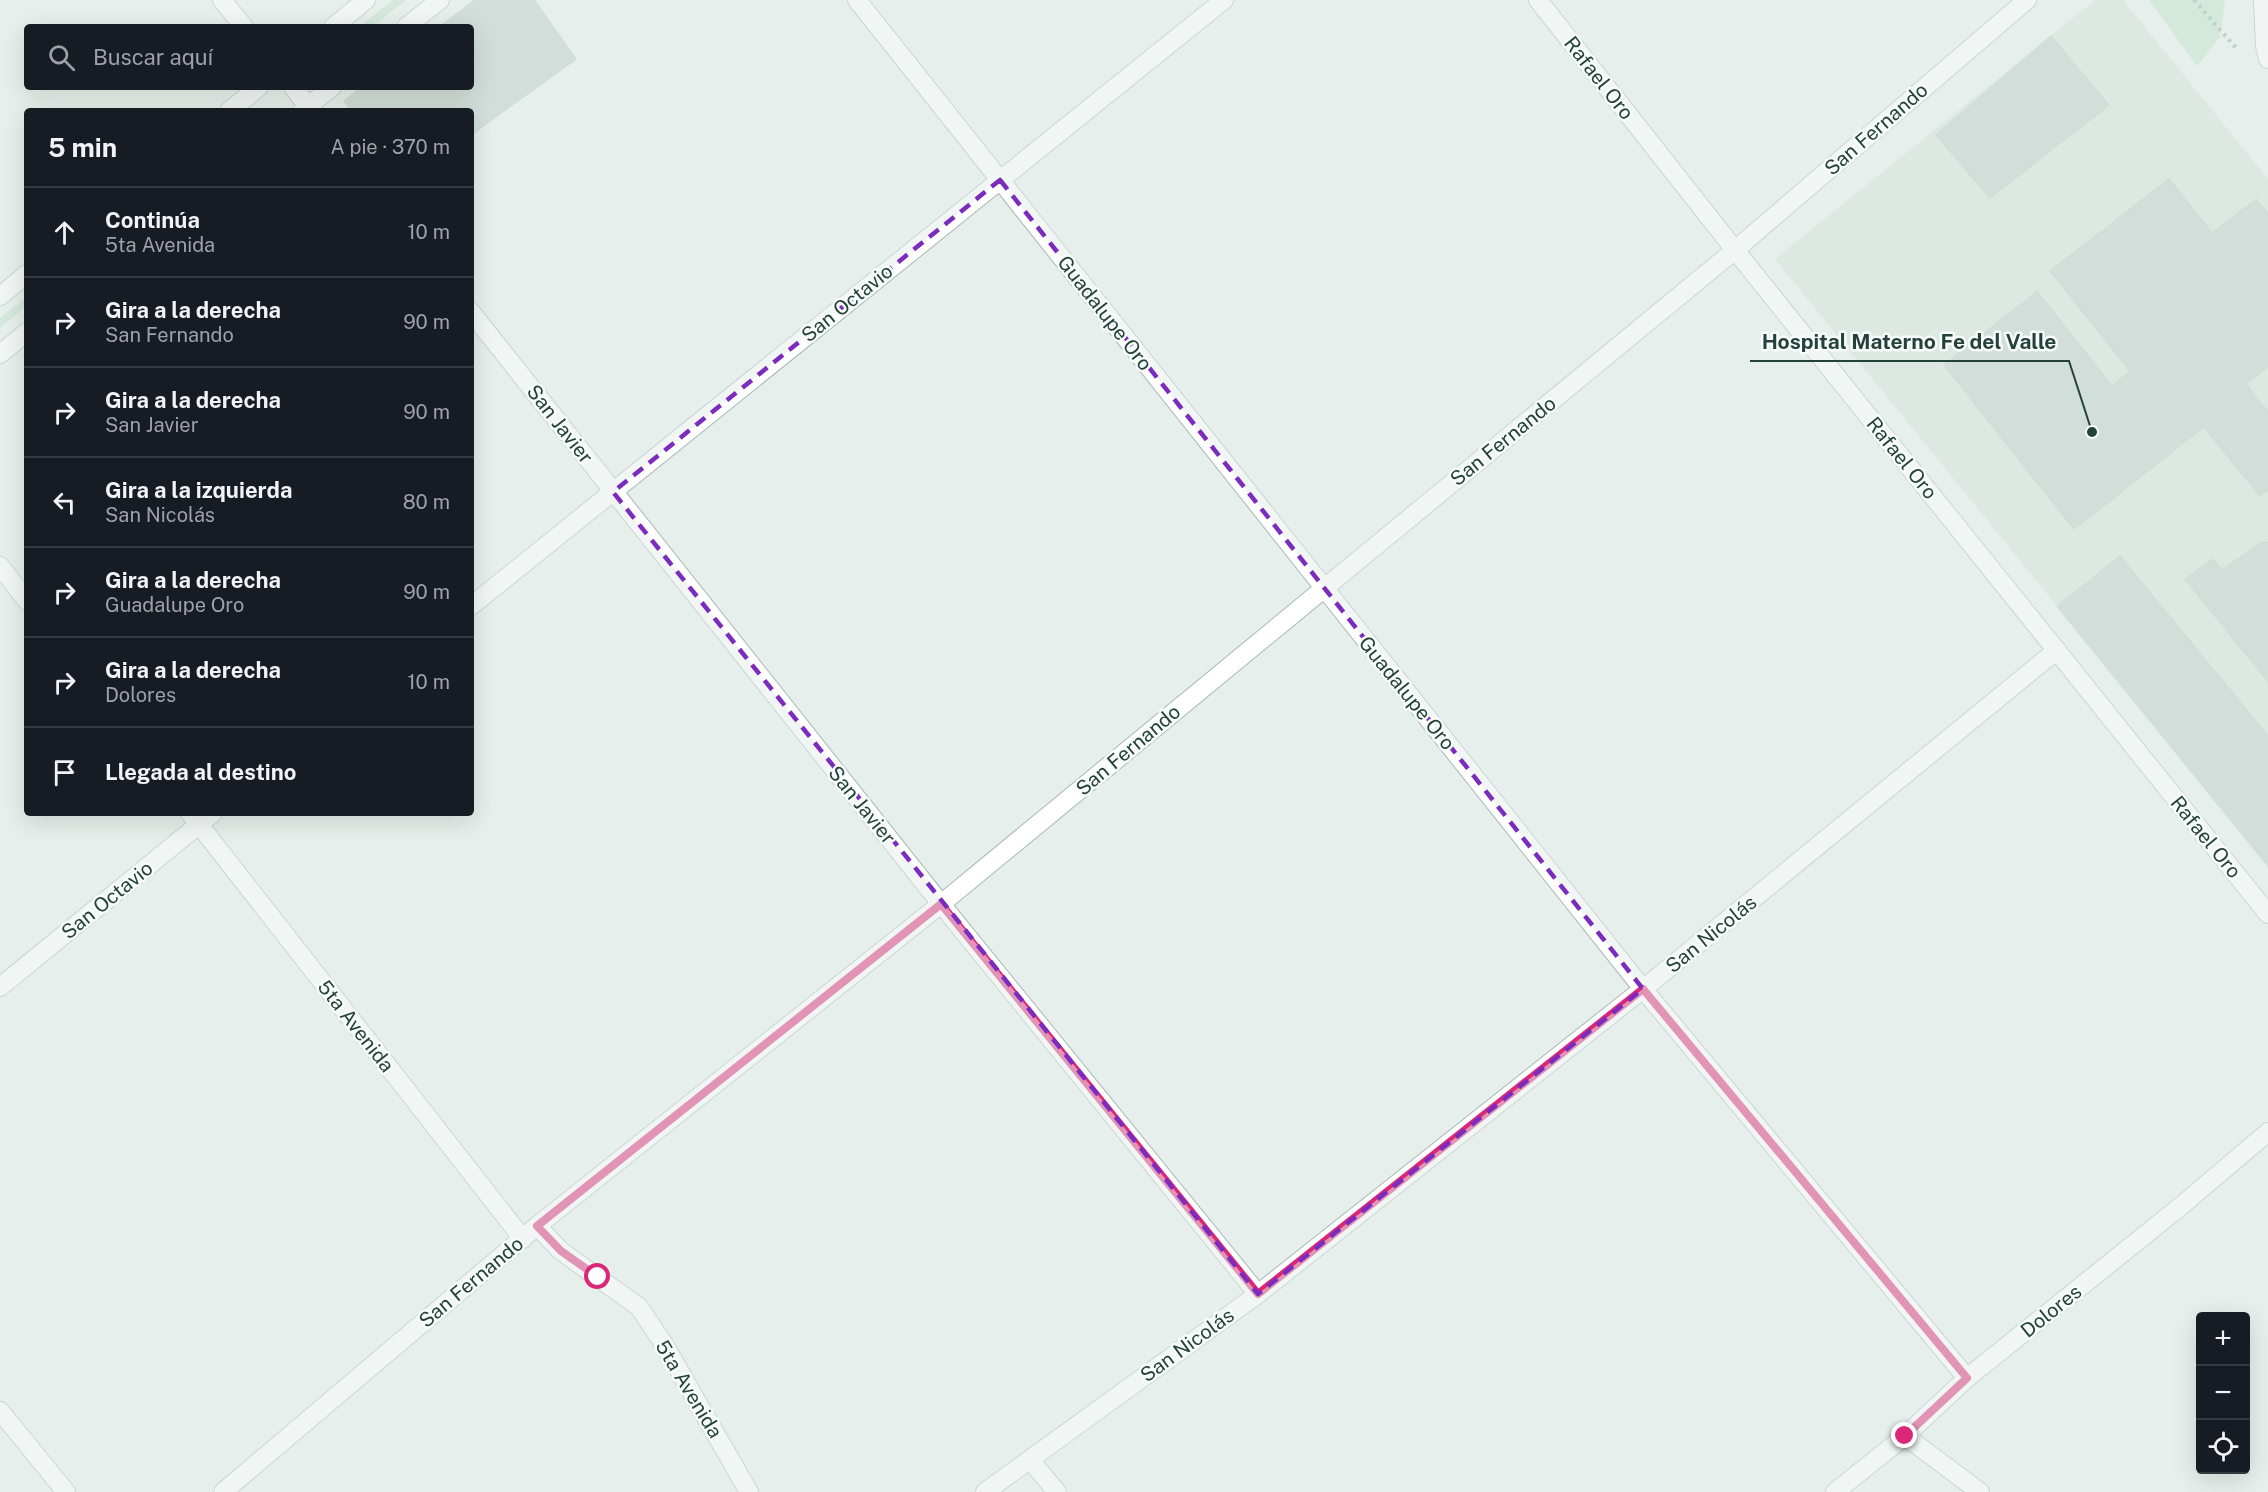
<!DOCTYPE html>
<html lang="es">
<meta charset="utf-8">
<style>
body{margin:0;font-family:"Public Sans",sans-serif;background:#20242c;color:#f1f3f6}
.controls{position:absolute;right:18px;bottom:18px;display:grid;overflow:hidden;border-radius:6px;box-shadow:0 6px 24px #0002}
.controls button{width:54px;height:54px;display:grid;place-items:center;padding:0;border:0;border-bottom:2px solid #363941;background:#171b24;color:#f1f3f6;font:30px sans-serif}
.stop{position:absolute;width:18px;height:18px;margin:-14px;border:4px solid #db2777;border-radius:50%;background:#fff}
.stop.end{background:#db2777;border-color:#fff;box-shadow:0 2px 6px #0008}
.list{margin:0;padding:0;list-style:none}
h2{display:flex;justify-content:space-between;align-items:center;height:78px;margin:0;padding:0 24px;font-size:26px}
h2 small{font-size:20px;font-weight:400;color:#9ea1a6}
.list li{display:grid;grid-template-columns:39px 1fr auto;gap:18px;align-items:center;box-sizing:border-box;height:90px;padding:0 24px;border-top:2px solid #363941}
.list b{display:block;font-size:22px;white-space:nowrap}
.list p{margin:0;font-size:20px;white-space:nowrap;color:#9ea1a6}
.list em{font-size:20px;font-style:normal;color:#9ea1a6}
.icon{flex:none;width:33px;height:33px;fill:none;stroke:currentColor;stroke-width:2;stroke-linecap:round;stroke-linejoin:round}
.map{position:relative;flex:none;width:2268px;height:1492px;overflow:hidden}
.search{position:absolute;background:#171b24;box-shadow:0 6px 24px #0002;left:24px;top:24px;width:450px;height:66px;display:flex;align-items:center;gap:15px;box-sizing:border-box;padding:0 21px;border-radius:6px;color:#9ea1a6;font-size:22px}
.panel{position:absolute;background:#171b24;box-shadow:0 6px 24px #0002;left:24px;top:108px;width:450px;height:708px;border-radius:6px}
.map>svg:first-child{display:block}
</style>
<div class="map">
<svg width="2268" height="1492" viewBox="0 0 2268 1492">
<rect width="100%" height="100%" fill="#e6efeb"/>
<polygon fill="#d4dfda" points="2095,0 2123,0 2268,179 2268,866 1775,259"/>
<g fill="#bfe0c8">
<polygon points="393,0 406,0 372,27 359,27"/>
<polygon points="2149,0 2225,0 2220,37 2197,66"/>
<polygon points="27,297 27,306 0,328 0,318"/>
</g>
<g fill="#bbcac4" stroke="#b8c9c2" stroke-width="1.5">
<polygon points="475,0 534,0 576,59 505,110 471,64 471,27 444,27 442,25"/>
<polygon points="2051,36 2109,105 1990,198 1936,135"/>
<polygon points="471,64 505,110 471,135 471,111 453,111 435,87 471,87"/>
<polygon points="362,87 386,87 404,111 351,111 344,101"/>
<polygon points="386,87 435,87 453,111 404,111"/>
<polygon points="2169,179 2212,233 2256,199 2268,214 2268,367 2246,384 2268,412 2268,490 2260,496 2204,427 2074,529 1944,365 2037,291 2112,386 2130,371 2050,271"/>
<polygon points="2268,542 2268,682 2185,579 2213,559 2222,570 2260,543"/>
<polygon points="2120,556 2268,736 2268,866 2057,606"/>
</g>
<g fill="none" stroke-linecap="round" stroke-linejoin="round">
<defs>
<g id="minor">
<polyline points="222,0 244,27"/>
<polyline points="857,0 1643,989 1967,1378"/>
<polyline points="1538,0 1735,250 2268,914"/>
<polyline points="293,87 312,111"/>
<polyline points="471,312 941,904 1258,1294"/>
<polyline points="0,566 27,601"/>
<polyline points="471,606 1224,0"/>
<polyline points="190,813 523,1239"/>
<polyline points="0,987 213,813"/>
<polyline points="537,1226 561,1251 639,1307 665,1346 749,1492"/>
<polyline points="0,1411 66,1492"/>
<polyline points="1905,1436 1980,1492"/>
<polyline points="1030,1460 1057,1492"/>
<polyline points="223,1492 537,1226 941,904 1735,250 2027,0"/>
<polyline points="985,1492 1258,1294 1643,989 2057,650"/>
<polyline points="1835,1492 1905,1436 1967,1378 2181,1206 2268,1132"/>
</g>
<g id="tertiary">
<polyline points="333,27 366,0"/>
<polyline points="406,27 440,0"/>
<polyline points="229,111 259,87"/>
<polyline points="302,111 332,87"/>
<polyline points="0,296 27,274"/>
<polyline points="0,354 27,332"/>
</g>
<polyline id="secondary" points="2263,0 2265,46 2268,59"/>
</defs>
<use href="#minor" stroke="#a8b8b2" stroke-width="20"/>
<use href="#tertiary" stroke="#a8b8b2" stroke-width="20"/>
<use href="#secondary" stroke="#a4bbb3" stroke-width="20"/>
<polyline stroke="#86b3a5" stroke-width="4" stroke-dasharray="3 4.5" stroke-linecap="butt" points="2194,0 2236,48"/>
<use href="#minor" stroke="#fff" stroke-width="18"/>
<use href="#tertiary" stroke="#fff" stroke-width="18"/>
<use href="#secondary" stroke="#fff" stroke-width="18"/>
</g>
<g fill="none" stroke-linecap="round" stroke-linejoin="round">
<polyline stroke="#db2777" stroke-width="8" points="598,1277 561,1251 537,1226 941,904 1258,1294 1643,989 1967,1378 1905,1436"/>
</g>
<path d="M0 0H2268V1492H0ZM 1000,180 L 1643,989 L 1258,1294 L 613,492 Z" fill="#e6efeb" fill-opacity=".55" fill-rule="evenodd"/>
<path fill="none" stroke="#7b2cbf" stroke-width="4.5" stroke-dasharray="12 8" stroke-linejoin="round" d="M 1000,180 L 1643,989 L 1258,1294 L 613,492 Z"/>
<g text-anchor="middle" stroke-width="5" stroke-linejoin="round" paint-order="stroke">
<g font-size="20" fill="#24423a" stroke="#f7fbf9">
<text transform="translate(1599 78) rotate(52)" y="7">Rafael Oro</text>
<text transform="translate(1876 129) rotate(-41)" y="7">San Fernando</text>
<text transform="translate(847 303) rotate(-39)" y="7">San Octavio</text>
<text transform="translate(1105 313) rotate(52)" y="7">Guadalupe Oro</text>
<text transform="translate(560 424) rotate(52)" y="7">San Javier</text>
<text transform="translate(1503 441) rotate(-39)" y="7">San Fernando</text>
<text transform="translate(1902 458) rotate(51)" y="7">Rafael Oro</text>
<text transform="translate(1407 693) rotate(51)" y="7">Guadalupe Oro</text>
<text transform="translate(1128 750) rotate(-40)" y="7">San Fernando</text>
<text transform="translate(862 805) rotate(51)" y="7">San Javier</text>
<text transform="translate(2206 837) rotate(51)" y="7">Rafael Oro</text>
<text transform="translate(107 900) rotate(-39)" y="7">San Octavio</text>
<text transform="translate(1711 934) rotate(-39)" y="7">San Nicolás</text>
<text transform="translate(356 1026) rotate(52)" y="7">5ta Avenida</text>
<text transform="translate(471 1282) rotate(-40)" y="7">San Fernando</text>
<text transform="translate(2051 1311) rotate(-39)" y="7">Dolores</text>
<text transform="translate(1187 1345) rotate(-36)" y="7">San Nicolás</text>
<text transform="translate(689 1389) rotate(59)" y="7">5ta Avenida</text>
</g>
</g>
<path fill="none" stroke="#24423a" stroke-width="2" d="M2092 432L2069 361H1750"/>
<circle fill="#24423a" stroke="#f7fbf9" stroke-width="2" cx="2092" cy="432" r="6"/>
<g font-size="21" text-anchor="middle" font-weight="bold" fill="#24423a" stroke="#f7fbf9" stroke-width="5" stroke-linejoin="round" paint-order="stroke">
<text x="1909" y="349">Hospital Materno Fe del Valle</text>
</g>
</svg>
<div class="controls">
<button>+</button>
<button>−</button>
<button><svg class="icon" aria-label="locate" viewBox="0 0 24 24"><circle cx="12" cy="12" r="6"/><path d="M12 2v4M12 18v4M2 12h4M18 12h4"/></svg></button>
</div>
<div class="stop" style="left:598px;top:1277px"></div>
<div class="stop end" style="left:1905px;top:1436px"></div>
<div class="search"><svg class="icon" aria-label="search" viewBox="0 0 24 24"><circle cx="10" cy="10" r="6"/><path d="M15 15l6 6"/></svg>Buscar aquí</div>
<section class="panel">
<h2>5 min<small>A pie · 370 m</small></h2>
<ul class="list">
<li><svg class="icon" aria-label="ahead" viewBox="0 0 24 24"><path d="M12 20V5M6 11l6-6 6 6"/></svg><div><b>Continúa</b><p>5ta Avenida</p></div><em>10 m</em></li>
<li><svg class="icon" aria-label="right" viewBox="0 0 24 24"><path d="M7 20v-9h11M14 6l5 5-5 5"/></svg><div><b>Gira a la derecha</b><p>San Fernando</p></div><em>90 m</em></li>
<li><svg class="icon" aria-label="right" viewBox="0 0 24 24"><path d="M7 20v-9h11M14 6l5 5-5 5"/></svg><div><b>Gira a la derecha</b><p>San Javier</p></div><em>90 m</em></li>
<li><svg class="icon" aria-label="left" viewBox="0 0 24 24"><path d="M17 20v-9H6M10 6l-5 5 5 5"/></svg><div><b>Gira a la izquierda</b><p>San Nicolás</p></div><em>80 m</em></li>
<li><svg class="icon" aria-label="right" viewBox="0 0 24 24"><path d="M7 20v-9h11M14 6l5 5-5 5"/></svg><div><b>Gira a la derecha</b><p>Guadalupe Oro</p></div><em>90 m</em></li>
<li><svg class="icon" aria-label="right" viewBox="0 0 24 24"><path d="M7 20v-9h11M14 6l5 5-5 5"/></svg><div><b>Gira a la derecha</b><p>Dolores</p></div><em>10 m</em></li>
<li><svg class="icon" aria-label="arrive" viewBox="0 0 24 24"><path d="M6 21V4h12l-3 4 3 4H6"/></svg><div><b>Llegada al destino</b></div></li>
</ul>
</section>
</div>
